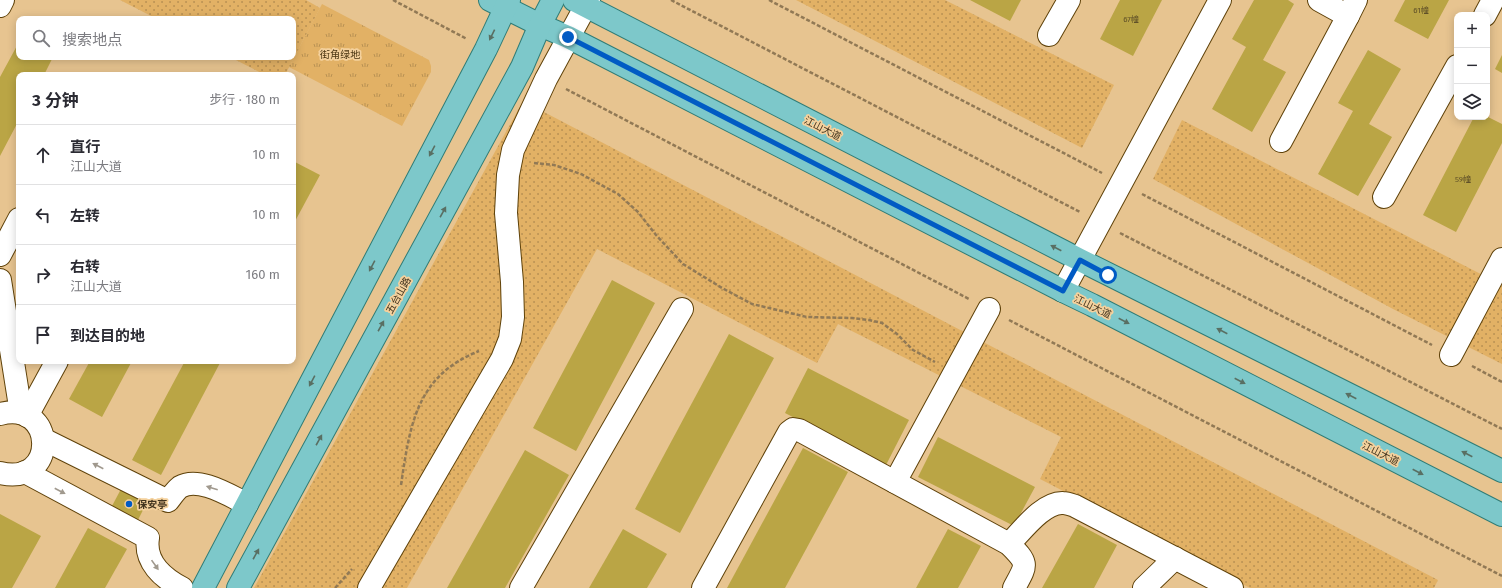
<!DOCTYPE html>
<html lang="zh">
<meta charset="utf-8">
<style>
body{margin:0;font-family:"Fira Sans","Noto Sans SC",sans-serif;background:#f2f2f3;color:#2b2b33}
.controls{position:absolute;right:12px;top:12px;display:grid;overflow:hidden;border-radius:8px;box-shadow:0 2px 10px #0003}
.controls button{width:36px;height:36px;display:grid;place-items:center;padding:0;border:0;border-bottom:1px solid #e1e1e2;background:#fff;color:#2b2b33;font:20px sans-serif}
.stop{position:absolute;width:12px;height:12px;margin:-9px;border:3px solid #005bc4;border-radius:50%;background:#fff}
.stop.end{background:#005bc4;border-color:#fff;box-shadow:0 1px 4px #0008}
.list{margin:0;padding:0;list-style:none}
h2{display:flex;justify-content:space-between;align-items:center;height:52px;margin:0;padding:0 16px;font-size:17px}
h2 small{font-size:13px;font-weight:400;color:#7c7c81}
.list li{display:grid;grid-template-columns:26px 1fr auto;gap:12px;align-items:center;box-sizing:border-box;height:60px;padding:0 16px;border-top:1px solid #e1e1e2}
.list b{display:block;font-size:15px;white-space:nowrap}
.list p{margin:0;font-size:13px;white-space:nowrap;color:#7c7c81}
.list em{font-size:13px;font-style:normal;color:#7c7c81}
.icon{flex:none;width:22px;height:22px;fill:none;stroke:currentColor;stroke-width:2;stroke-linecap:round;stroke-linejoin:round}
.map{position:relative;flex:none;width:1502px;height:588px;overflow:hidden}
.search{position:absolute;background:#fff;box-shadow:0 2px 10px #0003;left:16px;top:16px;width:280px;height:44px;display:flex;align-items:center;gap:10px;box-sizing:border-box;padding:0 14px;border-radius:8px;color:#7c7c81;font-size:15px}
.panel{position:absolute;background:#fff;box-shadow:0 2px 10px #0003;left:16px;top:72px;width:280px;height:292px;border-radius:8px}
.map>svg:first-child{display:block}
</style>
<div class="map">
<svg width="1502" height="588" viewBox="0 0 1502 588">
<defs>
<pattern id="park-tufts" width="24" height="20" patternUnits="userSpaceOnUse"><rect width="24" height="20" fill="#e2b165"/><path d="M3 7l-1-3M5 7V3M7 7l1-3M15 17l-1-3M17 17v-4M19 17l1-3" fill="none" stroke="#b99153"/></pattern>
<pattern id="garden-dots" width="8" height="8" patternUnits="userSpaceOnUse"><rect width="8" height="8" fill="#e2b165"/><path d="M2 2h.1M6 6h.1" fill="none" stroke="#b99153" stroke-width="1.8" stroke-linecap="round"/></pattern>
</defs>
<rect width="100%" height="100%" fill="#e7c490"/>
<polygon fill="url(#park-tufts)" points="322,4 429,60 431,66 431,72 402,126 289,67"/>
<g fill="url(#garden-dots)">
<polygon points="120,0 306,0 320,8 285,75 265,75 230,57 293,57 293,19 157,19"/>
<polygon points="796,0 945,0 1114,85 1082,148"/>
<polygon points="523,101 1438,580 1434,588 1250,588 1040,479 1061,437 838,324 817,363 597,249 407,588 254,588"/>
<polygon points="1182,120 1502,285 1502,364 1393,309 1153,179"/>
</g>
<g fill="#baa545">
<polygon points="970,0 1021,0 1010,21"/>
<polygon points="1120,0 1162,0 1133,56 1100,39"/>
<polygon points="1254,0 1288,0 1294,4 1263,60 1286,72 1252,132 1212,109 1246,47 1232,39"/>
<polygon points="1405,0 1449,0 1428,39 1394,21"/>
<polygon points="19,42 19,57 48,57 52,59 44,75 19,75 19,120 0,156 0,77"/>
<polygon points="1368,50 1401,69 1369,124 1392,137 1358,196 1318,174 1353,111 1338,103"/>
<polygon points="1502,55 1502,73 1495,69"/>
<polygon points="1474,117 1488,117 1502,124 1502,143 1456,232 1423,215"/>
<polygon points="293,161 320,175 293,225"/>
<polygon points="612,280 655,303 576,451 533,428"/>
<polygon points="729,334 774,358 680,533 635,509"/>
<polygon points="90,361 132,361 102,417 69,399"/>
<polygon points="185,361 221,361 161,475 132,460"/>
<polygon points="808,368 909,420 886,465 785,413"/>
<polygon points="938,437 1035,487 1014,526 918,477"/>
<polygon points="803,448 848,472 785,588 727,588"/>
<polygon points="525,450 569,475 505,588 447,588"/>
<polygon points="121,489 147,502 138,520 112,506"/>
<polygon points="0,514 41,536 12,588 0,588"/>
<polygon points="1078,524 1117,545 1094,588 1042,588"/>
<polygon points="88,528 127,549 105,588 55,588"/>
<polygon points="623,529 667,554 647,588 589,588"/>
<polygon points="948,529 981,546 958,588 916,588"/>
</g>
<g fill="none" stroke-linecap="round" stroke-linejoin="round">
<defs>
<g id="minor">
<polyline points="1319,0 1348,16 1356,0"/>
<polyline points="0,6 3,0"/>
<polyline points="1485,15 1493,0"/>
<polyline points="1049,35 1069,0"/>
<polyline points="1281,141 1348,16"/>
<polyline points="1384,197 1457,66"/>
<polyline points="0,255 19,219"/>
<polyline points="0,280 21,413"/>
<polyline points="1063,291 1220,0"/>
<polyline points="1451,355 1502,259"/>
<path d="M 0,414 C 56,399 59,487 0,473"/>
<polyline points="27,416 57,361"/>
<path d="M 43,439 L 168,501 C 172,496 175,491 180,487 C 199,476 230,496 247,504"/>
<path d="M 25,472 L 148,538 C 144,562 163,578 182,588"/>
<polyline points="895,482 989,309"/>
<path d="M 1009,544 C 1022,531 1043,502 1063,503 C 1067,503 1072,505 1075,506 L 1232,588"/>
<polyline points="369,588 502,359 510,339 513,317 512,282 506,213 508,175 513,150 546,79 589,0"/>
<polyline points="521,588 682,309"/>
<path d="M 703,588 L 789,432 L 793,429 L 799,430 L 1009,544 C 1029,564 1027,564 1014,588"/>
<polyline points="1144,588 1175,558"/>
</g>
<g id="major">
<polyline points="490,0 540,25 568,37 1063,291 1092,305 1502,515"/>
<polyline points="574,0 1080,260 1502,471"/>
<polyline points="203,588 486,49 509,0"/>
<polyline points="238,588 522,67 540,25 553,0"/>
</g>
</defs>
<use href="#minor" stroke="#5f420a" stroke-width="24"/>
<use href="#major" stroke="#307c76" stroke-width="24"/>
<g stroke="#917955" stroke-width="2.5" stroke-dasharray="4 2" stroke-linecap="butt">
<polyline points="393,0 467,39"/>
<polyline points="671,0 1080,212"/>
<polyline points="769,0 1102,173"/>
<polyline points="566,89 969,299"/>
<polyline points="534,163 554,165 581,174 618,194 638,212 656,235 683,264 722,288 752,304 807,317 852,318 869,320 882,323 897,334 913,350 935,362"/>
<polyline points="1142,194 1432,345"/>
<polyline points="1120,233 1502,429"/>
<polyline points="1009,320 1502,576"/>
<polyline points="1472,366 1502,382"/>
<path d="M 401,485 C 410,425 416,376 479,351"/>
<polyline points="335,588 352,569"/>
</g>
<use href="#minor" stroke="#fff" stroke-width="22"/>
<use href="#major" stroke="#7dc8ca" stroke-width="22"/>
</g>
<defs><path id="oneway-solid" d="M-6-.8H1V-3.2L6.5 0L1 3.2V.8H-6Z"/></defs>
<g fill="#596f63">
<use href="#oneway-solid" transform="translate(492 35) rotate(116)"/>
<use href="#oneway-solid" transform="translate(432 151) rotate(118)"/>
<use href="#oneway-solid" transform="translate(443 212) rotate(-61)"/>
<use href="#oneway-solid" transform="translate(1056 248) rotate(-153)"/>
<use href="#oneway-solid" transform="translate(372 266) rotate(118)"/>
<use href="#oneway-solid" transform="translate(1124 321) rotate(27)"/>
<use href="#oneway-solid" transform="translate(381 326) rotate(-61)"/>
<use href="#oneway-solid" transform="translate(1222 331) rotate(-153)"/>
<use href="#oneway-solid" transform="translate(312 381) rotate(118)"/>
<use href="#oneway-solid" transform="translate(1240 381) rotate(27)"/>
<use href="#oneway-solid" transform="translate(1351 396) rotate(-153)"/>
<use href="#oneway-solid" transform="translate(319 440) rotate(-61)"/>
<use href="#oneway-solid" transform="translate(1467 454) rotate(-153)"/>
<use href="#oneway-solid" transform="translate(1418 472) rotate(27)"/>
<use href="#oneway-solid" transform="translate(256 554) rotate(-61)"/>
</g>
<g fill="#a0998e">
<use href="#oneway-solid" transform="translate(98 466) rotate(-153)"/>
<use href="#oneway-solid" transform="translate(212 488) rotate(-163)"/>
<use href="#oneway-solid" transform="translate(60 491) rotate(28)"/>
<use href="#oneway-solid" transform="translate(155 565) rotate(55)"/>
</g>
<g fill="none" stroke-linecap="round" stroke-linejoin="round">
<polyline stroke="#005bc4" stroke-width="5" points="568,37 1063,291 1080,260 1108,275"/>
</g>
<circle fill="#005bc4" stroke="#f4d19d" stroke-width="1.5" cx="129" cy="504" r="4"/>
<g text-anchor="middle" stroke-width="3.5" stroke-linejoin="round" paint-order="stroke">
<g font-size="8" fill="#5f5028">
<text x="1421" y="13">61幢</text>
<text x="1131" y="22">67幢</text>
<text x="1463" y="182">59幢</text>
</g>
<g font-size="10" fill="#4b3612" stroke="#f4d19d">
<text x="340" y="58">街角绿地</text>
</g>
<g font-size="10" fill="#41331e" stroke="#f4d19d">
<text transform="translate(823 128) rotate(27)" y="4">江山大道</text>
<text transform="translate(398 295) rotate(-61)" y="4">五台山路</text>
<text transform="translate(1093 306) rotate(26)" y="4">江山大道</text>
<text transform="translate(1381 453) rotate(27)" y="4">江山大道</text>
</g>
<g font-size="10" font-weight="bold" fill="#41331e" stroke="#f4d19d" text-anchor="start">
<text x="137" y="508">保安亭</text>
</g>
</g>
</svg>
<div class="controls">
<button>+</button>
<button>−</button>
<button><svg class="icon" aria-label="layers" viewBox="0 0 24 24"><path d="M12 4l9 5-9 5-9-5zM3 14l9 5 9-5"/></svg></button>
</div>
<div class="stop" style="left:1108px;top:275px"></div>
<div class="stop end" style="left:568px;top:37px"></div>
<div class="search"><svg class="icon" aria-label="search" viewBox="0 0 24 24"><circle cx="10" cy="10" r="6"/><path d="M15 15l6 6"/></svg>搜索地点</div>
<section class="panel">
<h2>3 分钟<small>步行 · 180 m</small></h2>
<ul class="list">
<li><svg class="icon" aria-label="ahead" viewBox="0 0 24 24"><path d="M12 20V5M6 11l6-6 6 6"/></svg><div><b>直行</b><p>江山大道</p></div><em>10 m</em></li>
<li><svg class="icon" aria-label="left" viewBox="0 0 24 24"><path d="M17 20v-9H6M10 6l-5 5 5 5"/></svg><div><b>左转</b></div><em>10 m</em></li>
<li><svg class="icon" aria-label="right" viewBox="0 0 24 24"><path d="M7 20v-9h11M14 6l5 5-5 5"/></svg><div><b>右转</b><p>江山大道</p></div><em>160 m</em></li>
<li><svg class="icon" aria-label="arrive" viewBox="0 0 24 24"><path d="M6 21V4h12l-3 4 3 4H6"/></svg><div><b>到达目的地</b></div></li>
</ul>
</section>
</div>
